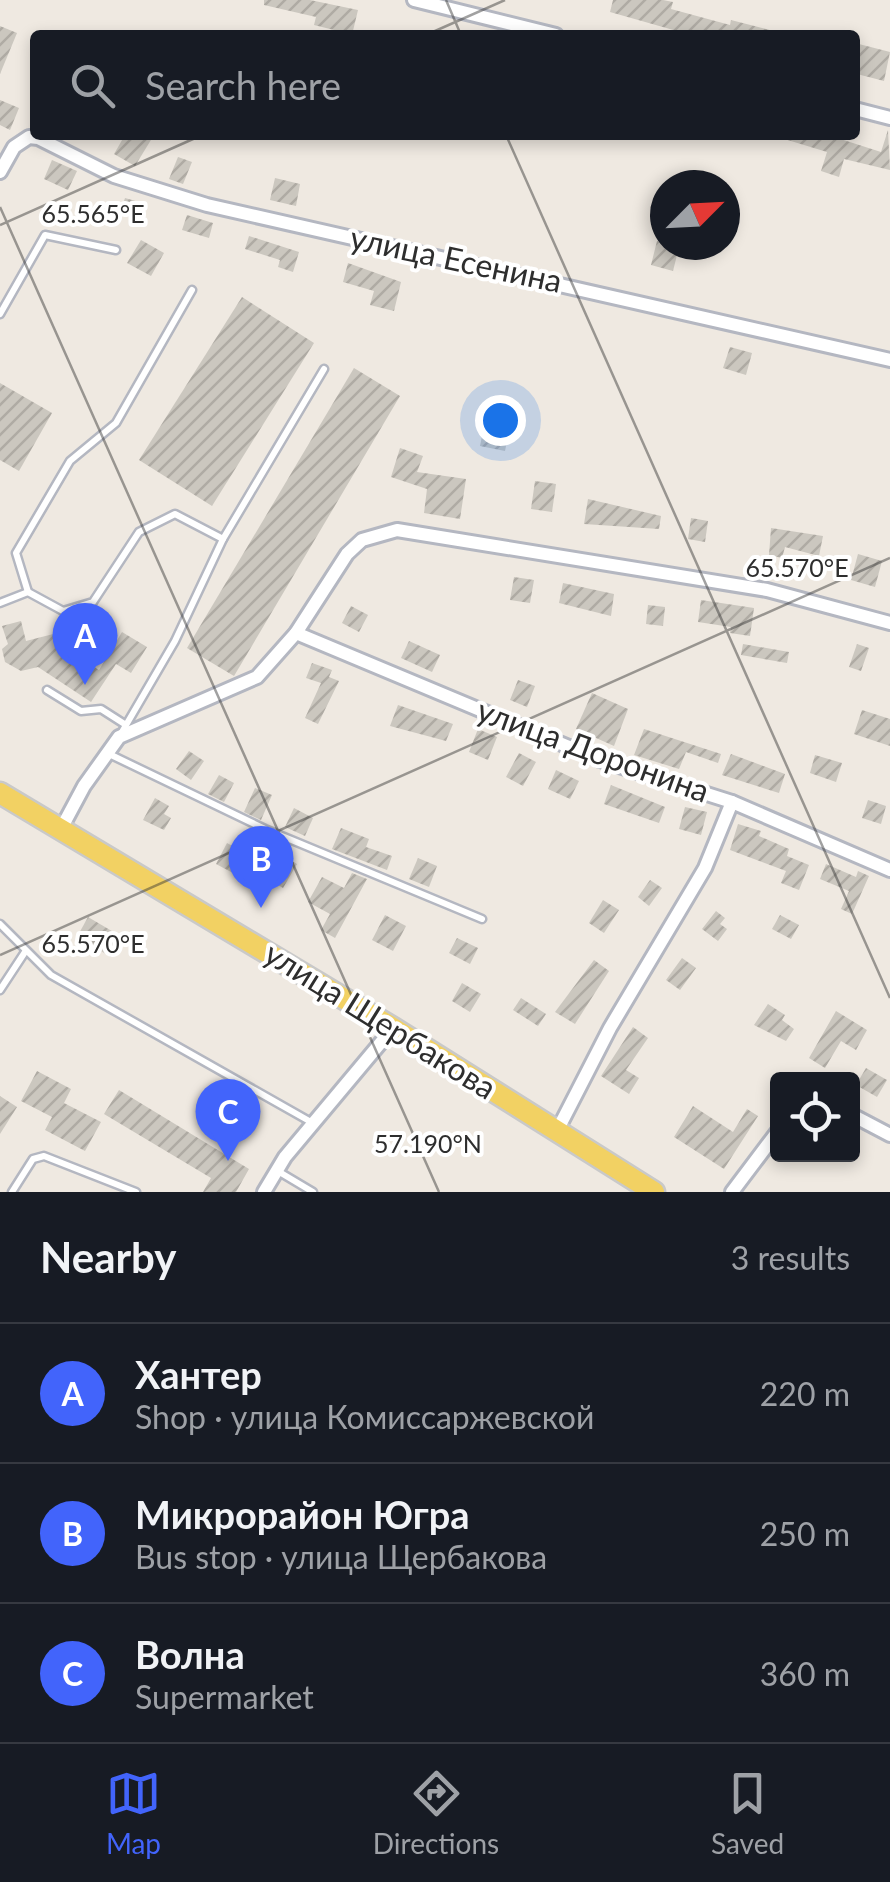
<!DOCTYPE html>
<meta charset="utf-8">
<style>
body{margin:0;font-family:Lato,sans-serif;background:#242831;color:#f1f3f6}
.controls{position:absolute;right:30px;bottom:30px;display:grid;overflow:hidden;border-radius:10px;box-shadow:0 5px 15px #0003}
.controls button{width:90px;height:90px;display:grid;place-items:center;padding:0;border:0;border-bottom:2px solid #363941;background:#171b24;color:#f1f3f6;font:50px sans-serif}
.compass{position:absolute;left:650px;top:170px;width:90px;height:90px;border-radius:50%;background:#171b24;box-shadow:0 5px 15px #0003;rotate:66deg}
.you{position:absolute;left:500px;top:420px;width:35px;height:35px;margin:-25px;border:8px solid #fff;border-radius:50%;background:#1a73e8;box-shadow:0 0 0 15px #1a73e833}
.badge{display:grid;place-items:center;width:65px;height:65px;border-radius:50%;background:#4264fb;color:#fff;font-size:32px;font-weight:700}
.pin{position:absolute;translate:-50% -82px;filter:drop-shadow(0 2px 5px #0008)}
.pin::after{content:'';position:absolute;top:52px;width:35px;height:30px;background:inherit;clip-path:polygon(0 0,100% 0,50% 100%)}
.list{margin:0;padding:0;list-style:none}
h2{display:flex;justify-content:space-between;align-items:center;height:130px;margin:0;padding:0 40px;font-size:42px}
h2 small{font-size:32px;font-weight:400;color:#9ea1a6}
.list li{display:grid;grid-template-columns:65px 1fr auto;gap:30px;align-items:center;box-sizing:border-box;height:140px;padding:0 40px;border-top:2px solid #363941}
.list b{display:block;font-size:38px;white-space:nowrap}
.list p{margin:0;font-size:32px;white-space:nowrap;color:#9ea1a6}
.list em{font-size:32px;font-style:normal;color:#9ea1a6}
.icon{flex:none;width:55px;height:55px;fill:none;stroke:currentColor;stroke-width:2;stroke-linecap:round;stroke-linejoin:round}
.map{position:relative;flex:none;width:890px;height:1192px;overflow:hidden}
.search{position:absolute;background:#171b24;box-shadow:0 5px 15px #0003;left:30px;right:30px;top:30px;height:110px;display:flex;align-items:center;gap:25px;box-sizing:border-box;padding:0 35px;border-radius:10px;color:#9ea1a6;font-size:38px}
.sheet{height:550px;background:#171b24}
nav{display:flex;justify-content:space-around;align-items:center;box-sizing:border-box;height:140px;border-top:2px solid #363941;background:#171b24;font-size:28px;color:#9ea1a6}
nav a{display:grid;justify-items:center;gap:5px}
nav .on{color:#4264fb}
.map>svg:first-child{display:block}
</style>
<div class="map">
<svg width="890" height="1192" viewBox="0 0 890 1192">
<defs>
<pattern id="building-hatch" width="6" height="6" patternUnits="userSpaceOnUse" patternTransform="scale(2.5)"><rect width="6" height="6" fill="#cbc7bf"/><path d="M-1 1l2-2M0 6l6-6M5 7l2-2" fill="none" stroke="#afaba4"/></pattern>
</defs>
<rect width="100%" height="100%" fill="#efe9e1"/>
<g fill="url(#building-hatch)">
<polygon points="264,0 310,0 358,10 352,35 333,35 334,30 314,25 316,17 264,5"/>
<polygon points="613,0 663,0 673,2 671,9 730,25 731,20 774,31 774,35 691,35 610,12"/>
<polygon points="0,26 17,33 0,74"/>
<polygon points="855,43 890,52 884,81 857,74"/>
<polygon points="0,100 19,108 10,130 0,125"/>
<polygon points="888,130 890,170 844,159 839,177 821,171 827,152 781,138 828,135 881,152"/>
<polygon points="125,135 154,135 135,166 114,154"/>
<polygon points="178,157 192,162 183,184 169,179"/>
<polygon points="52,160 77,171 68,190 44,179"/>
<polygon points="275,178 300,184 296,206 270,200"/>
<polygon points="125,198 146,204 141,220 120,213"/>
<polygon points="187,215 213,223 209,238 182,230"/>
<polygon points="249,236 299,252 293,272 278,267 280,260 245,249"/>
<polygon points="141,240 164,253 151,276 127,263"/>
<polygon points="657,241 679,247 673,271 651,265"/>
<polygon points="348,263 401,282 394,311 370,305 374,291 343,282"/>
<polygon points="242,297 314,343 212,506 139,460"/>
<polygon points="730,347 752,353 746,375 723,368"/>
<polygon points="354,368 400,396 234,676 187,648"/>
<polygon points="0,383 52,413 19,471 0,460"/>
<polygon points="485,421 510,427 505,451 480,446"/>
<polygon points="400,448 423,456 417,472 466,479 460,519 424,513 427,489 391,477"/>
<polygon points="535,481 556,484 552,512 531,509"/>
<polygon points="588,499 661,516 659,529 584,524"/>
<polygon points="691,518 708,521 705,542 688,539"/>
<polygon points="771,528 823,536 819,556 785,547 782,558 769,555"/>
<polygon points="858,554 882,561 875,587 851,580"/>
<polygon points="514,577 534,580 530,603 510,600"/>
<polygon points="563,583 614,594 611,616 559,603"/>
<polygon points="701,600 754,608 750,636 730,633 731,627 698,622"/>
<polygon points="648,605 665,607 663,626 646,624"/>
<polygon points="351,606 368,615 359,632 342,623"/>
<polygon points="21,621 26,641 61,632 65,649 99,670 122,632 147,647 131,673 116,664 91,702 38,667 21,671 5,662 2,649 8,644 2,626"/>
<polygon points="409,641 440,655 432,672 401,658"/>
<polygon points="743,644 789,652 787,663 741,655"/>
<polygon points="857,644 869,648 861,671 849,667"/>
<polygon points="312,663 332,670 329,677 339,681 318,724 305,718 321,683 306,678"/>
<polygon points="518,680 535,686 527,707 510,700"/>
<polygon points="592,693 628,709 614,746 576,729"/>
<polygon points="398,705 453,724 446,741 390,726"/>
<polygon points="862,710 890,719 890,746 854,734"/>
<polygon points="478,729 497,737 488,760 469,752"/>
<polygon points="644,729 721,754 718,763 686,752 679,769 634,755"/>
<polygon points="189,751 204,761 191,780 176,769"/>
<polygon points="519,753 536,762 523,786 506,777"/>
<polygon points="731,754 785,774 779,793 722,775"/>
<polygon points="815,755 842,763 836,782 810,773"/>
<polygon points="556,770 579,781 570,799 548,789"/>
<polygon points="219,775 234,783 224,802 208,794"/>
<polygon points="611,785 665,807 659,823 604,804"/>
<polygon points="255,788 272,795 261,820 244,812"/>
<polygon points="155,798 169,806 164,814 171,818 164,830 143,820"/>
<polygon points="868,800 886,806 881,824 862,818"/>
<polygon points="685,807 707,812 701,835 679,829"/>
<polygon points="294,808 313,818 305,836 285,827"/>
<polygon points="738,824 761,831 759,836 789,849 787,856 809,865 799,890 781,883 786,871 730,850"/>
<polygon points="341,828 369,839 366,847 392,856 387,870 332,849"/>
<polygon points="227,843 256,859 265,845 297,864 283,888 239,862 233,873 216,864"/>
<polygon points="418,858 437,866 429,887 409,879"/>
<polygon points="826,864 856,877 858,871 869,876 852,914 841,909 849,891 820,879"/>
<polygon points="352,873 367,879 335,938 321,930 330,914 308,902 322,877 344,888"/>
<polygon points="650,880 662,888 649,906 638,897"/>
<polygon points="603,900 619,910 604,933 589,923"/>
<polygon points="716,911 725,918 720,924 727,929 718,941 702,929"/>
<polygon points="385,915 406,926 393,951 372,940"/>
<polygon points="780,915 799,925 791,939 772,929"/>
<polygon points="88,917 122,937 111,957 77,937"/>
<polygon points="457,938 478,948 470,964 449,953"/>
<polygon points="682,958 696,968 680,990 666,980"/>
<polygon points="594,960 609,971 575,1024 555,1012"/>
<polygon points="462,983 481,994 470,1012 452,1001"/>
<polygon points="521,998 546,1014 538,1026 513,1010"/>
<polygon points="768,1004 785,1015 782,1020 794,1029 786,1041 754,1025"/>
<polygon points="836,1011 867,1030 856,1050 841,1041 825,1068 809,1058"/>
<polygon points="633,1027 648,1038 626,1070 639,1078 629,1094 601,1076"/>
<polygon points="866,1068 887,1080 877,1097 856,1085"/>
<polygon points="37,1071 71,1089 64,1103 101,1122 85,1151 45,1130 52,1117 21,1101"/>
<polygon points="119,1090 249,1169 236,1192 203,1192 211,1178 104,1114"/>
<polygon points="0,1096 17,1107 0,1134"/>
<polygon points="693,1106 733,1132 747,1109 758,1116 724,1169 674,1137"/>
</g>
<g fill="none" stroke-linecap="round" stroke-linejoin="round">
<defs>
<g id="service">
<polyline points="0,314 45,235 116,250"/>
<polyline points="223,539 324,369"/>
<polyline points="28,592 16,553 70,461 116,423 192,290"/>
<polyline points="0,603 28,592 63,611 93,602 139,532 175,514 223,539 175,641 122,732"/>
<polyline points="47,690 81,711 101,709 126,725"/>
<polyline points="107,753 265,829 482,919"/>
<polyline points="0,924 51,975 311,1122"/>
<polyline points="0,990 25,952"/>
<polyline points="276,1170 313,1192"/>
<polyline points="12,1192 33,1159 44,1156 136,1192"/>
</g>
<g id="minor">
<polyline points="414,0 556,35"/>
<polyline points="855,109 890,118"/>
<polyline points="0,172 14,147 29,137 38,138 114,176 207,205 890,360"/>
<polyline points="296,633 600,760 732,802 890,870"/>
<polyline points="61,829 84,786 119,737 257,677 296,633 347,554 362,540 397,530 767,590 890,623"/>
<polyline points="852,1115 890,1135"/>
<polyline points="557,1131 610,1028 705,868 732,802"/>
<polyline points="264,1192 285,1157 393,1028"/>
<polyline points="732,1192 778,1131"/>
</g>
<polyline id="primary" points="0,793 393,1028 654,1192"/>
</defs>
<use href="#service" stroke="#b4b7c1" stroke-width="11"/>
<use href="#minor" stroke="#b4b7c1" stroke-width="18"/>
<use href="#primary" stroke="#c9c9c9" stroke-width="25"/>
<use href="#service" stroke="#fff" stroke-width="6"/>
<use href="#minor" stroke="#fff" stroke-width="12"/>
<use href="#primary" stroke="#f2d163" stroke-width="20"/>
</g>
<path fill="none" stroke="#2e2e2e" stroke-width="2.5" stroke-opacity="0.45" d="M 446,0 L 461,35M 426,35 L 505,0M 506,135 L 890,998M 0,207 L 439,1192M 0,225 L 202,135M 0,955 L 890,558"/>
<g text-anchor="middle" stroke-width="8" stroke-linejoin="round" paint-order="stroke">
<g font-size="32" fill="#2e2e2e" stroke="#fff">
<text transform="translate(456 260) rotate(12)" y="11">улица Есенина</text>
<text transform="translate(593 751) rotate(20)" y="11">улица Доронина</text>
<text transform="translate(380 1021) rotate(32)" y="11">улица Щербакова</text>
</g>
</g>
<g font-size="25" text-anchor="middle" fill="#2e2e2e" stroke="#fff" stroke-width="8" stroke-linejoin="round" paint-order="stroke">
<text x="93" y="223">65.565°E</text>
<text x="797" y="577">65.570°E</text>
<text x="93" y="953">65.570°E</text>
<text x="428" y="1153">57.190°N</text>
</g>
</svg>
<div class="controls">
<button><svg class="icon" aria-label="locate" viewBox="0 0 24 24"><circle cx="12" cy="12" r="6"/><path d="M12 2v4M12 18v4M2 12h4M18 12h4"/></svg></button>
</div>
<svg class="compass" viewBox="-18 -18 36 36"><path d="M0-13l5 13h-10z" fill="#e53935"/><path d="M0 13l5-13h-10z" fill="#9ea1a6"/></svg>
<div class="you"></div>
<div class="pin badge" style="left:85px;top:685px">A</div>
<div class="pin badge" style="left:261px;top:908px">B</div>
<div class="pin badge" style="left:228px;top:1161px">C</div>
<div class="search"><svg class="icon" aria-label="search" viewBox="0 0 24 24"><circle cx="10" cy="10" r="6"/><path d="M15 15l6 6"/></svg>Search here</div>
</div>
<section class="sheet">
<h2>Nearby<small>3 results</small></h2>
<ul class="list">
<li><span class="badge">A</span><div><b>Хантер</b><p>Shop · улица Комиссаржевской</p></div><em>220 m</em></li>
<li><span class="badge">B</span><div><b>Микрорайон Югра</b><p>Bus stop · улица Щербакова</p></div><em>250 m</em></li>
<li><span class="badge">C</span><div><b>Волна</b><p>Supermarket</p></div><em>360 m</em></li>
</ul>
</section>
<nav>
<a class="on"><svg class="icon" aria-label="map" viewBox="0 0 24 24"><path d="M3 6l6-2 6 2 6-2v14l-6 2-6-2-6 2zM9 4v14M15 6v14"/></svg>Map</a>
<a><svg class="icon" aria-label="directions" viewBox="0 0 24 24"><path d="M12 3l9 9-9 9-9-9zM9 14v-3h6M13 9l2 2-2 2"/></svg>Directions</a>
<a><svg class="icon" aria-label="saved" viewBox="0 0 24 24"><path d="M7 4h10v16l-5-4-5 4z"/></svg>Saved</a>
</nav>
